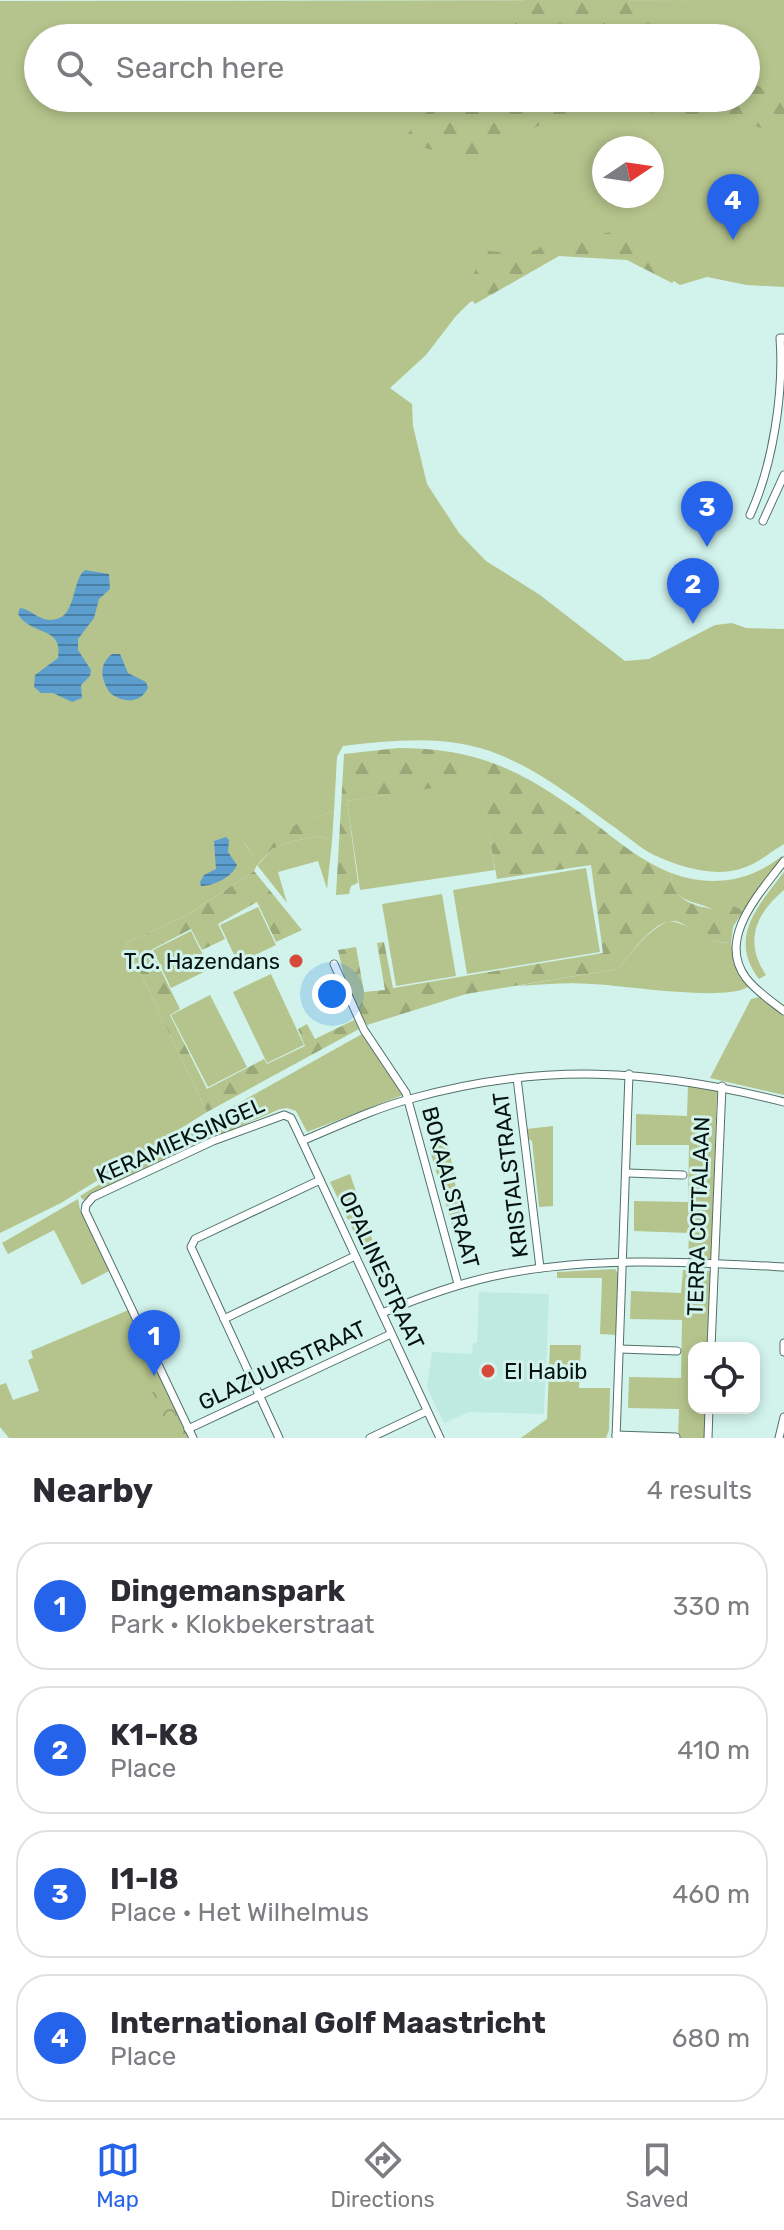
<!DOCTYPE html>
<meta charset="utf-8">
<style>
body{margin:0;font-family:Rubik,sans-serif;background:#f2f2f3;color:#2b2b33}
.controls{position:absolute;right:24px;bottom:24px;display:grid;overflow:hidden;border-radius:16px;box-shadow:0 4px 12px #0003}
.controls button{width:72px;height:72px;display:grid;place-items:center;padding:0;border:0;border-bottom:2px solid #e1e1e2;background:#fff;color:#2b2b33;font:40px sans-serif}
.compass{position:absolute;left:592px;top:136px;width:72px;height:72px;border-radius:50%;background:#fff;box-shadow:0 4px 12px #0003;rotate:77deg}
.you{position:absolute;left:332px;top:994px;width:28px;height:28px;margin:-20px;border:6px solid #fff;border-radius:50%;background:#1a73e8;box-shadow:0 0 0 12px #1a73e833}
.badge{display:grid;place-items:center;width:52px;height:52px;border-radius:50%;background:#2563eb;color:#fff;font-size:26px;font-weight:700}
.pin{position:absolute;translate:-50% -66px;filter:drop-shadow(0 2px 4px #0008)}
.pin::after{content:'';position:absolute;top:42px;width:28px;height:24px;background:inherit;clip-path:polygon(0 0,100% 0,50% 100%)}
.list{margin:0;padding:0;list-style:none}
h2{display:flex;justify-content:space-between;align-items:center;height:104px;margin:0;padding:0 32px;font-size:34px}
h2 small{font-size:26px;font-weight:400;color:#7c7c81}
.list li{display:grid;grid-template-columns:52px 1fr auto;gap:24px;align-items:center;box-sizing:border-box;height:128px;margin:0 16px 16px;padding:0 16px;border:2px solid #e1e1e2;border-radius:32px}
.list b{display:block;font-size:30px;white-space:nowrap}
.list p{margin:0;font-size:26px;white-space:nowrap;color:#7c7c81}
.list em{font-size:26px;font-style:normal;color:#7c7c81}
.icon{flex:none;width:44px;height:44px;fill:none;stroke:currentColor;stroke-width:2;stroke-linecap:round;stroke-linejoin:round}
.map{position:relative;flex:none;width:784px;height:1438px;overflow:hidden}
.search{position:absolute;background:#fff;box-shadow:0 4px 12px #0003;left:24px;right:24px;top:24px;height:88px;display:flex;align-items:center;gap:20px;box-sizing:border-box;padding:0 28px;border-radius:44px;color:#7c7c81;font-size:30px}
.sheet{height:680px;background:#fff}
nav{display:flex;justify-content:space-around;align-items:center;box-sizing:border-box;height:112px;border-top:2px solid #e1e1e2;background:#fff;font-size:22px;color:#7c7c81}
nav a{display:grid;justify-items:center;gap:4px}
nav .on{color:#2563eb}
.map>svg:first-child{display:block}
</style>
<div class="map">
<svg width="784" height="1438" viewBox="0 0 784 1438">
<defs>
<pattern id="forest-firs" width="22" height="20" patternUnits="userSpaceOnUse" patternTransform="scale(2)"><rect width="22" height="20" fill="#b5c48c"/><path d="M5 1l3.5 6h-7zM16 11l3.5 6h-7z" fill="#9aa778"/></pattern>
<pattern id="park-crowns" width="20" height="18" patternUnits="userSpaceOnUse" patternTransform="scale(2)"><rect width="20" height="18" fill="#b5c48c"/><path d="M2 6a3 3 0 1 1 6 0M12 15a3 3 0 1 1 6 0" fill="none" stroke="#9aa778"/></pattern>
<pattern id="water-rules" width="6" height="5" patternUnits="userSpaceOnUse" patternTransform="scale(2)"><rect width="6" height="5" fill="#5c9ecd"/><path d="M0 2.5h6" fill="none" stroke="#4a7fa5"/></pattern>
</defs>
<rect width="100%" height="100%" fill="#d1f3ec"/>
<polygon fill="#bfeae1" points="479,1292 549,1294 544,1414 469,1412 444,1423 427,1388 432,1352 472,1354 473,1343 477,1343"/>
<g fill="#b5c48c" fill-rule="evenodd">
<path d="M 784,0 L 784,287 L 747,285 L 707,277 L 680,285 L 638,258 L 555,248 L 469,303 L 456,316 L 426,355 L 390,388 L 412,404 L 413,426 L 427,484 L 459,533 L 486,561 L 540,595 L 625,661 L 649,659 L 715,625 L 732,623 L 746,628 L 784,629 L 784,844 C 772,851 758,863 743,868 C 715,878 680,867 654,855 C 640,848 627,836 614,827 C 578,801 542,772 500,755 C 450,734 396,740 343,746 L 337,757 L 334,811 L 245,844 L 258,865 L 272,849 L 294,841 L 320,836 L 332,841 L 327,889 L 318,861 L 278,872 L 287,903 L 257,865 L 254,871 L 189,914 L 126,943 L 207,1112 L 61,1203 L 0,1233 L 0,1 ZM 38,38 L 746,38 L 746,98 L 38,98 ZM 604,148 L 652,148 L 652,196 L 604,196 Z"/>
<polygon points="480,780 495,870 360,890 347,801"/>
<path d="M 783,855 L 744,910 C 727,904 732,910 718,910 C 714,910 709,908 705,906 C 685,900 671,897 671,873 C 710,888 751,882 783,855 Z"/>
<polygon points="586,868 600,952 467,974 453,890"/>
<path d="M 784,872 L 784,890 C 755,914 744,942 766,975 L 759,979 C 728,938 757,907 784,872 Z"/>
<polygon points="442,894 456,976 396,986 382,904"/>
<polygon points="258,907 276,945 238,963 220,925"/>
<path d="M 668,921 C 693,923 704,944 731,943 L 736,968 L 748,987 C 723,1002 624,985 591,984 C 566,982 541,985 516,986 L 618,969 C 633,951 647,931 668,921 Z"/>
<polygon points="191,931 210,969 171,988 153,950"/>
<polygon points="271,974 304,1045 267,1063 233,992"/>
<polygon points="210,995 247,1067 208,1087 171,1015"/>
<polygon points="759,997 784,1016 784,1095 710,1078 751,999"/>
<polygon points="362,1034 403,1095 307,1132 296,1111 287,1108 280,1109 199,1144 188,1145 185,1138 187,1132"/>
<polygon points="688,1086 717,1090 711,1259 688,1259 689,1233 634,1231 634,1201 688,1202 689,1145 636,1145 636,1114 687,1116"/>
<polygon points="553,1126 553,1206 539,1207 532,1141 529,1139 527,1129"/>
<polygon points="174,1139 178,1140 182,1145 180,1152 83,1200 80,1196"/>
<polygon points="448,1142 462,1223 452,1225 429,1147"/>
<polygon points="350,1174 376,1251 365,1255 330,1182"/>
<polygon points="78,1199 80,1210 109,1271 82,1285 54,1230 8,1254 2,1243"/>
<polygon points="615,1269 619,1275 617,1335 600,1334 602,1278 557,1278 557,1272"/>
<polygon points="683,1270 711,1271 707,1348 694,1348 694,1408 705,1408 704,1438 678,1438 679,1409 628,1408 629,1377 681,1378 682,1320 630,1319 631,1291 681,1293"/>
<polygon points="131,1309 190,1438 9,1438 0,1427 0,1385 6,1383 13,1400 39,1391 28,1360 33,1358 31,1351"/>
<polygon points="550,1345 581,1345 579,1388 610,1388 609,1430 606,1438 521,1438 547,1419"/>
</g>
<g fill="url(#forest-firs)">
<polygon points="525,0 627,0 700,31 700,38 492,38"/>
<polygon points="746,78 784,102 784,143 770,131 730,117 691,120 635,109 581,110 551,117 503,149 459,159 402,140 439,98 746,98"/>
<path d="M 611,232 C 637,239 668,250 677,277 L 672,283 L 627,260 L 559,256 L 475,304 L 465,292 L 476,269 L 475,249 L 513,254 L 537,250 L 550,237 L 570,236 L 578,239 Z"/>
<path d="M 398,748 C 483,748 528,774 594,823 C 619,842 641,861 671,873 C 671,898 691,906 714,909 C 724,910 716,908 725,906 C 732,904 738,908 744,910 L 733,927 L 731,943 C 716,943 709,939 696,932 C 689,928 682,922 674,921 C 654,919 630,955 618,969 L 466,994 L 367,1025 L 346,984 L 338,950 L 356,947 L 364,992 L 385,990 L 377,943 L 384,942 L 393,988 L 603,953 L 591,865 L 497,879 L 479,781 L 347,801 L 358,883 L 351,886 L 349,894 L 336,895 L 344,754 Z"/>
<polygon points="334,811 332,841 320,836 294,841 272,849 257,865 245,843"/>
<polygon points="254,871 302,930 276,942 257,902 218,924 225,939 202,950 191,929 151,950 180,1009 170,1015 207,1089 264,1059 267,1064 305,1046 298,1029 307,1024 315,1039 354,1020 359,1029 207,1112 126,943 189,914"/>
</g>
<polygon fill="url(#park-crowns)" points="131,1309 192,1438 171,1438 120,1314"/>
<g fill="url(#water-rules)">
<path d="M 85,570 L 109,574 L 110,589 L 99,599 L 94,618 L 78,639 L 78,650 L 91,670 L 90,676 L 81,685 L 82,698 L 72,702 L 53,693 L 41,693 L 34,687 L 35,675 L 58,658 C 64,626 31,636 18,614 L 20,608 C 30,609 39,620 50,620 C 78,620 70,582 85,570 Z"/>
<path d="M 112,654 L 120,654 L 128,673 L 146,682 L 148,688 C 140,704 123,703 110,693 C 101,679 98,665 112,654 Z"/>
<path d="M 226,837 L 229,840 L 228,852 L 237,865 C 232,877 214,886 201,886 L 200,882 L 204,875 L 216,869 L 214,841 Z"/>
</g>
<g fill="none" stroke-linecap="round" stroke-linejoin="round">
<defs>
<g id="street">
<path d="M 750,515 C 773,465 784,392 780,338 L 784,338"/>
<polyline points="763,521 784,475"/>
<path d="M 784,861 C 761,892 716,938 746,978 C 756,991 771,1001 784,1011"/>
<polyline points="334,964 364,1030 406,1093 458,1284"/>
<polyline points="517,1078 540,1268"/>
<path d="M 302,1141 C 338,1126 373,1109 410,1099 C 540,1062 655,1069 784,1102"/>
<polyline points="628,1173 683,1175"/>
<path d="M 382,1313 C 421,1297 461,1282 504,1274 C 596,1256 691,1262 784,1267"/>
<polyline points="224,1319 355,1256"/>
<polyline points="784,1343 784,1352"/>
<polyline points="711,1348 722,1086"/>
<polyline points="620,1349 677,1351"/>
<polyline points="188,1429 391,1334"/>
<polyline points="616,1435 676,1437"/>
<polyline points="193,1438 85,1211 86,1205 93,1197 213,1141 284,1115 291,1118 302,1141 440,1438"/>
<polyline points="279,1438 191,1247 195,1239 320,1180"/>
<polyline points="370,1438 427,1411"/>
<polyline points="616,1438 629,1074"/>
<polyline points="708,1438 709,1408"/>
<polyline points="779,1438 784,1417"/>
</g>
</defs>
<use href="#street" stroke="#517069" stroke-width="9"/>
<use href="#street" stroke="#fff" stroke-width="7"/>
</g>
<g fill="#d6493b" stroke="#d1f3ec" stroke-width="3">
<circle cx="296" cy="961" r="8"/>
<circle cx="488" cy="1371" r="8"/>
</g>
<g text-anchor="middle" stroke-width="6" stroke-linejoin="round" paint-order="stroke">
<g font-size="22" fill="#061210" stroke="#d1f3ec" text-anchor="end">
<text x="280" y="969">T.C. Hazendans</text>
<text x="504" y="1379" text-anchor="start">El Habib</text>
</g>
<g font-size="22" fill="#061210" stroke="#d1f3ec">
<text transform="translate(180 1140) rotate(-24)" y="8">KERAMIEKSINGEL</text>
<text transform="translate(510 1175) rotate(-97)" y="8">KRISTALSTRAAT</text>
<text transform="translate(451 1187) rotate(75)" y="8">BOKAALSTRAAT</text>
<text transform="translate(698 1216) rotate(-88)" y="8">TERRA COTTALAAN</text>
<text transform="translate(382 1270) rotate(65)" y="8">OPALINESTRAAT</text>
<text transform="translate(282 1365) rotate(-25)" y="8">GLAZUURSTRAAT</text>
</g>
</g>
</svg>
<div class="controls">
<button><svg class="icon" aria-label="locate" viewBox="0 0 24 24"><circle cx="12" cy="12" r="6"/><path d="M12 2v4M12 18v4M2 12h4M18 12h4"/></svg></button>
</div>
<svg class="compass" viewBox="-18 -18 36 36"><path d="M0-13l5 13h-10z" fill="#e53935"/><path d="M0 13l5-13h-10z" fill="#7c7c81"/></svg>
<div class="you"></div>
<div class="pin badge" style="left:154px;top:1376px">1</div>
<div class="pin badge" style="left:693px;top:624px">2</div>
<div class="pin badge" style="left:707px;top:547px">3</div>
<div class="pin badge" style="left:733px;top:240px">4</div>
<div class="search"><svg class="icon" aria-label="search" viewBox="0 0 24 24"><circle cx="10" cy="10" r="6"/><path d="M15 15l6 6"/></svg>Search here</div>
</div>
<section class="sheet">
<h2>Nearby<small>4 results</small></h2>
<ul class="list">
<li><span class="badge">1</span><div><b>Dingemanspark</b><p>Park · Klokbekerstraat</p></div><em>330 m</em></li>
<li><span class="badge">2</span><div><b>K1-K8</b><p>Place</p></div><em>410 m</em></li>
<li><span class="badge">3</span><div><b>I1-I8</b><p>Place · Het Wilhelmus</p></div><em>460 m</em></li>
<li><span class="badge">4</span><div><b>International Golf Maastricht</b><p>Place</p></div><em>680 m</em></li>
</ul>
</section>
<nav>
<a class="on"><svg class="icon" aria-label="map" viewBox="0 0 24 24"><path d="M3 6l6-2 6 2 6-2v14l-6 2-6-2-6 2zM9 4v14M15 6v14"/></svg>Map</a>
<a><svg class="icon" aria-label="directions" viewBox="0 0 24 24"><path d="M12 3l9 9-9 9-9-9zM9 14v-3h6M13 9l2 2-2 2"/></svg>Directions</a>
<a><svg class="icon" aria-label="saved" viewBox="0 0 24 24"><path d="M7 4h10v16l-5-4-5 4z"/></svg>Saved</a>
</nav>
